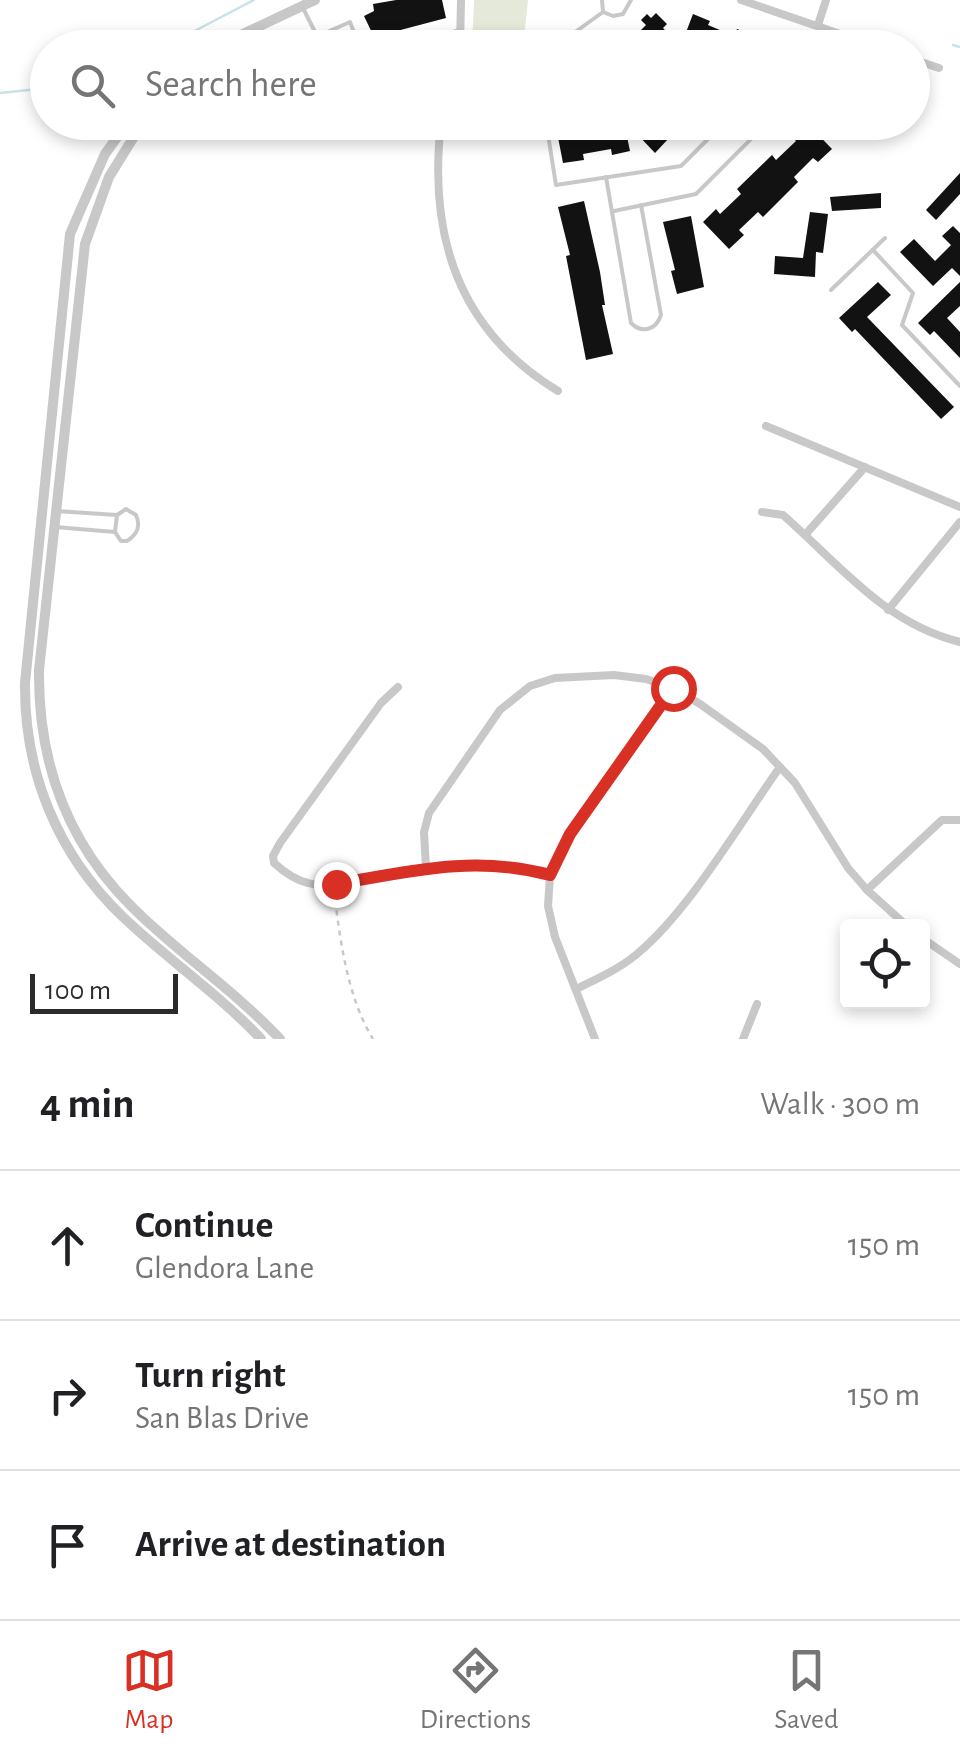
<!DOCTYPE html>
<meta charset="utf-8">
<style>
body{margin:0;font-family:"Alegreya Sans",sans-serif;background:#f6f6f6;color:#202124}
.controls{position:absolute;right:30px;bottom:30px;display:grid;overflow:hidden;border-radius:10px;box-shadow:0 5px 15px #0003}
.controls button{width:90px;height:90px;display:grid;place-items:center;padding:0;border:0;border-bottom:2px solid #e0e0e0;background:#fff;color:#202124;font:50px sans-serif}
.scale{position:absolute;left:30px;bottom:25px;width:148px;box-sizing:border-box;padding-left:10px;border:5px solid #2b2b2b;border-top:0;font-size:28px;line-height:35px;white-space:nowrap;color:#2b2b2b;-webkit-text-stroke:8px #fff;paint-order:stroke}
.stop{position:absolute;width:30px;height:30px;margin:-22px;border:8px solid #d93025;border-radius:50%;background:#fff}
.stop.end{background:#d93025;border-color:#fff;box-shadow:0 2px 10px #0008}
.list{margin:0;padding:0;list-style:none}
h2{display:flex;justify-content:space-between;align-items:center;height:130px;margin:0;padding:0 40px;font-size:42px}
h2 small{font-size:32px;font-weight:400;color:#757577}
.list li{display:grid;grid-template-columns:65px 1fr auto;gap:30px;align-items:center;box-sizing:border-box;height:150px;padding:0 40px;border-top:2px solid #e0e0e0}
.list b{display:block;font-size:38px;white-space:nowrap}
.list p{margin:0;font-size:32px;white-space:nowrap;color:#757577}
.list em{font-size:32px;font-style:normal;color:#757577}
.icon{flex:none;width:55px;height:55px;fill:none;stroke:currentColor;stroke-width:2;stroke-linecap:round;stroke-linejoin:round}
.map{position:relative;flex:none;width:960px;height:1039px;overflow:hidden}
.search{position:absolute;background:#fff;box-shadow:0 5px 15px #0003;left:30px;right:30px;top:30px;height:110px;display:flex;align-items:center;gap:25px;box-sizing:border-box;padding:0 35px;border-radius:55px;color:#757577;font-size:38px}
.sheet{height:580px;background:#fff}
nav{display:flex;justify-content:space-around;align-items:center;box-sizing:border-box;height:140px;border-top:2px solid #e0e0e0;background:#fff;font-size:28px;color:#757577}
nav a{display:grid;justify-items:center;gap:5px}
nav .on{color:#d93025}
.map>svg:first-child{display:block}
</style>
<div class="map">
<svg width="960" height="1039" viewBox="0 0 960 1039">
<rect width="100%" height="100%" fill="#fff"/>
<polygon fill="#e5e9d9" points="474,0 528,0 523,47 472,47"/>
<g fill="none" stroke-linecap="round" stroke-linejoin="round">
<g stroke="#c5e3e9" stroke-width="2.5">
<polyline points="953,45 960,47"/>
<polyline points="162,48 254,0"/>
<polyline points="0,93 48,88"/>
</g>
</g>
<g fill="#121212">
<polygon points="396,0 442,0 446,18 374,37 364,16 374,11 373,4"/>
<polygon points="656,13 667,24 663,28 673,39 665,47 659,41 653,48 635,48 629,42 646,25 641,20 647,14 651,18"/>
<polygon points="693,14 710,21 708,25 734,36 737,29 757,37 753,48 680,48"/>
<polygon points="604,122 624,122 630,151 612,155 611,149 583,154 584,160 563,163 556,127 576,124 577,130 604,125"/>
<polygon points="648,122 684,122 655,153 637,134"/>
<polygon points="806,122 832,149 818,162 813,158 794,177 798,182 763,217 758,212 739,230 744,235 729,249 703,222 716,209 720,214 741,194 737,189 772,155 776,160 796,141 791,136"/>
<polygon points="960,173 960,194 936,220 926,210"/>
<polygon points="881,193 881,208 832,211 830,197"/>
<polygon points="584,201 600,272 605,305 602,305 613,354 586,360 566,256 570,255 558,207"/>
<polygon points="810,212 828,214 823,253 816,252 815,277 774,274 775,256 803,258"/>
<polygon points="691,216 704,287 677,294 671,271 675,270 663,222"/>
<polygon points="953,226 960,233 960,276 952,268 933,286 900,252 914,239 935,261 951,245 942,236"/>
<polygon points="878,282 891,295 867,317 954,407 941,419 855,329 852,332 839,318"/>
<polygon points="960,282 960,306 947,318 960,332 960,358 934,331 930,335 918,323"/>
</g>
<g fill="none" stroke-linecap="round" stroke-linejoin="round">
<path stroke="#c8c8c8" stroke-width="2.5" stroke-dasharray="5 5" stroke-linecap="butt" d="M 334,891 C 340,939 347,997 373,1039"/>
<g stroke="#c8c8c8" stroke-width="4">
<polyline points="602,0 603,12 613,16 623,14 631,0"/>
<polyline points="302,6 323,48"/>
<polyline points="318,36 350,22 360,48"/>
<polyline points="411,48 458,30"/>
<polyline points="553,48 603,12"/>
<polyline points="773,48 778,33"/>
<polyline points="546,122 556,185 681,166 725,122"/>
<polyline points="833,122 844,122"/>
<path d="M 606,177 L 631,323 C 642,334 656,330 661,315 L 641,205"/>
<polyline points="614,211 696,194 768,122"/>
<polyline points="873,250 913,293 902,325 960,386"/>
<polyline points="831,290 885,238"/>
<path d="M 126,509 L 136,515 C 141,526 137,535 127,541 L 121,541 L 115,532 L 117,515 Z"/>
<polyline points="56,511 117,515"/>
<polyline points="55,527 115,532"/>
</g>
<g stroke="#c8c8c8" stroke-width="8">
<polyline points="741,0 881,48"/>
<polyline points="818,25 826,0"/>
<polyline points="460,48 461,0"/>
<polyline points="912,59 939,68"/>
<path d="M 441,122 C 428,236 458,330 558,391"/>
<polyline points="766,426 960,507"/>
<path d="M 762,512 L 783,515 C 840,565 884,623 960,642"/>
<polyline points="805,535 865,467"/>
<polyline points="888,610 960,522"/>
<path d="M 398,687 L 381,703 L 280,843 L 273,856 L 274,863 C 284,872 295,880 308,883 C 343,892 417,868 456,865 C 489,861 519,867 550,875"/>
<polyline points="426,868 424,832 429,813 500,710 530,686 555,678 614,675 646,679 673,688 700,704 763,749 795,783 848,868 867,890 907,926"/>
<polyline points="867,890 942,820 960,820"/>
<polyline points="922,938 960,964"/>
<path d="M 576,989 C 597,979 619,969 637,954 C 689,911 740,823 780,767"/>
<polyline points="595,1039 555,937 548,906 550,875 570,834 673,688"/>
<polyline points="743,1039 757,1004"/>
</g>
<g stroke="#c8c8c8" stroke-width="10">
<polyline points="213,48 315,0"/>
<path d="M 128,122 L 105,154 L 70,234 L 25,683 C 24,773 58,855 123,917 C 167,959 219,994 261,1039"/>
<path d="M 143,122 L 109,177 L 85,244 L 39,670 C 38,760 66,841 131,906 C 178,953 234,990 280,1039"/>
</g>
</g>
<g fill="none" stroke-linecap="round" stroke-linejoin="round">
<path stroke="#d93025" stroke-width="12" d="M 336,884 C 411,871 475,855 550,875 L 570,834 L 673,688"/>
</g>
</svg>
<div class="controls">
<button><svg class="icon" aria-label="locate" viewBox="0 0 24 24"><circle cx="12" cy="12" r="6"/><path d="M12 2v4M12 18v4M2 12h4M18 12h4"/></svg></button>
</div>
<div class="scale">100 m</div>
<div class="stop" style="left:673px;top:688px"></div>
<div class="stop end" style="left:336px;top:884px"></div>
<div class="search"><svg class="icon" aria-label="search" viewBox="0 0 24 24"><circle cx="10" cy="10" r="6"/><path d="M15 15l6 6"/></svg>Search here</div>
</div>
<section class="sheet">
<h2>4 min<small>Walk · 300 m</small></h2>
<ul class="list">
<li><svg class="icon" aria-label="ahead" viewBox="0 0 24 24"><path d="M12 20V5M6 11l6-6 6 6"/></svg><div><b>Continue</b><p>Glendora Lane</p></div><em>150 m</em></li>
<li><svg class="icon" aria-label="right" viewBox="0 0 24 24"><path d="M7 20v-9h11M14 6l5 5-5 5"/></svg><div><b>Turn right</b><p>San Blas Drive</p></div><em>150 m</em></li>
<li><svg class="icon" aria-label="arrive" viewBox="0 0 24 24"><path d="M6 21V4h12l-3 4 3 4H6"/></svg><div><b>Arrive at destination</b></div></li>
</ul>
</section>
<nav>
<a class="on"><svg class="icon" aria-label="map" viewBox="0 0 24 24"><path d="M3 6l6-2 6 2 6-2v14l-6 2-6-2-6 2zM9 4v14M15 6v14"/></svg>Map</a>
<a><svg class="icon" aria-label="directions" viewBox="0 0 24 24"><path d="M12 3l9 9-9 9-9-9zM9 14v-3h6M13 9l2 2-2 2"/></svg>Directions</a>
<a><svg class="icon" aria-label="saved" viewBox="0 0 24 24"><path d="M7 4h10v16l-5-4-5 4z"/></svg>Saved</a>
</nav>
